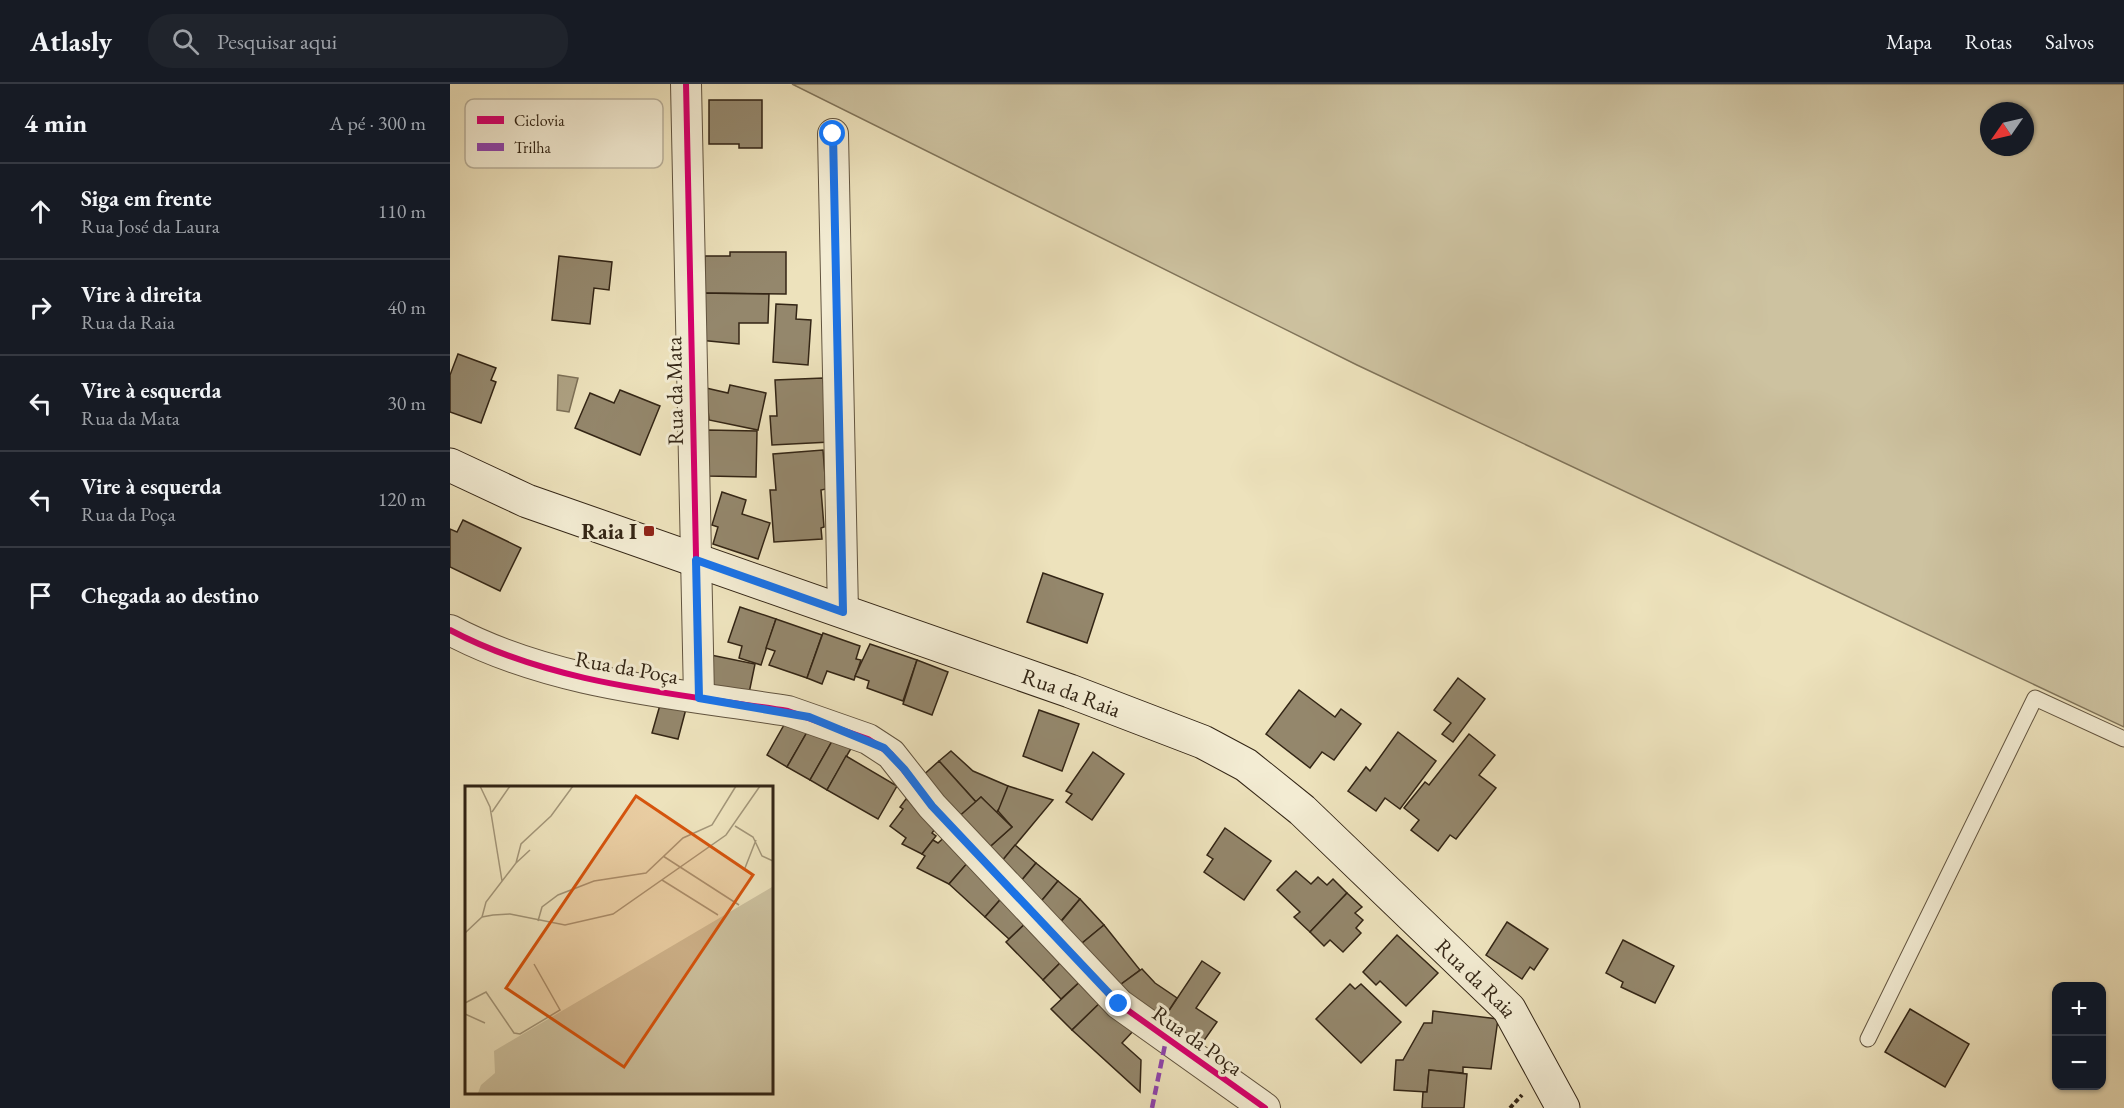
<!DOCTYPE html>
<html lang="pt">
<meta charset="utf-8">
<style>
body{margin:0;font-family:"EB Garamond",serif;background:#20242c;color:#f1f3f6}
.controls{position:absolute;right:18px;bottom:18px;display:grid;overflow:hidden;border-radius:12px;box-shadow:0 2px 4px #0004}
.controls button{width:54px;height:54px;display:grid;place-items:center;padding:0;border:0;border-bottom:2px solid #363941;background:#171b24;color:#f1f3f6;font:30px sans-serif}
.compass{position:absolute;left:1530px;top:18px;width:54px;height:54px;border-radius:50%;background:#171b24;box-shadow:0 2px 4px #0004;rotate:236deg}
.stop{position:absolute;width:18px;height:18px;margin:-14px;border:4px solid #1a73e8;border-radius:50%;background:#fff}
.stop.end{background:#1a73e8;border-color:#fff;box-shadow:0 2px 6px #0008}
.list{margin:0;padding:0;list-style:none}
h2{display:flex;justify-content:space-between;align-items:center;height:78px;margin:0;padding:0 24px;font-size:26px}
h2 small{font-size:20px;font-weight:400;color:#9ea1a6}
.list li{display:grid;grid-template-columns:39px 1fr auto;gap:18px;align-items:center;box-sizing:border-box;height:96px;padding:0 24px;border-top:2px solid #363941}
.list b{display:block;font-size:22px;white-space:nowrap}
.list p{margin:0;font-size:20px;white-space:nowrap;color:#9ea1a6}
.list em{font-size:20px;font-style:normal;color:#9ea1a6}
.icon{flex:none;width:33px;height:33px;fill:none;stroke:currentColor;stroke-width:2;stroke-linecap:round;stroke-linejoin:round}
.map{position:relative;flex:none;width:1674px;height:1024px;overflow:hidden}
header{display:flex;align-items:center;gap:36px;box-sizing:border-box;height:84px;padding:0 30px;background:#171b24;border-bottom:2px solid #363941}
header strong{font-size:28px}
nav{display:flex;gap:33px;margin-inline-start:auto;font-size:21px}
.search{width:420px;height:54px;background:#20242c;display:flex;align-items:center;gap:15px;box-sizing:border-box;padding:0 21px;border-radius:24px;color:#9ea1a6;font-size:22px}
main{display:flex}
aside{flex:1;background:#171b24}
.map>svg:first-child{display:block}
</style>
<header>
<strong>Atlasly</strong>
<div class="search"><svg class="icon" aria-label="search" viewBox="0 0 24 24"><circle cx="10" cy="10" r="6"/><path d="M15 15l6 6"/></svg>Pesquisar aqui</div>
<nav><a>Mapa</a><a>Rotas</a><a>Salvos</a></nav>
</header>
<main>
<aside>
<h2>4 min<small>A pé · 300 m</small></h2>
<ul class="list">
<li><svg class="icon" aria-label="ahead" viewBox="0 0 24 24"><path d="M12 20V5M6 11l6-6 6 6"/></svg><div><b>Siga em frente</b><p>Rua José da Laura</p></div><em>110 m</em></li>
<li><svg class="icon" aria-label="right" viewBox="0 0 24 24"><path d="M7 20v-9h11M14 6l5 5-5 5"/></svg><div><b>Vire à direita</b><p>Rua da Raia</p></div><em>40 m</em></li>
<li><svg class="icon" aria-label="left" viewBox="0 0 24 24"><path d="M17 20v-9H6M10 6l-5 5 5 5"/></svg><div><b>Vire à esquerda</b><p>Rua da Mata</p></div><em>30 m</em></li>
<li><svg class="icon" aria-label="left" viewBox="0 0 24 24"><path d="M17 20v-9H6M10 6l-5 5 5 5"/></svg><div><b>Vire à esquerda</b><p>Rua da Poça</p></div><em>120 m</em></li>
<li><svg class="icon" aria-label="arrive" viewBox="0 0 24 24"><path d="M6 21V4h12l-3 4 3 4H6"/></svg><div><b>Chegada ao destino</b></div></li>
</ul>
</aside>
<div class="map">
<svg width="1674" height="1024" viewBox="0 0 1674 1024">
<rect width="100%" height="100%" fill="#ede2bc"/>
<filter id="stains"><feTurbulence type="fractalNoise" baseFrequency=".00333" numOctaves="4"/><feColorMatrix values="0 0 0 0 .2 0 0 0 0 .09 0 0 0 0 .02 0 0 0 .5 -.17"/></filter>
<radialGradient id="worn" r=".72"><stop offset=".6" stop-color="#630" stop-opacity="0"/><stop offset="1" stop-color="#630" stop-opacity=".3"/></radialGradient>
<path fill="#cdc2a0" stroke="#80745a" stroke-width="1.5" fill-rule="evenodd" d="M 342,0 L 1674,0 L 1674,643 L 907,281 ZM 1539,27 L 1575,27 L 1575,63 L 1539,63 Z"/>
<polygon fill="#aea283" stroke="#7d7057" stroke-width="1.5" points="108,291 128,294 119,328 107,326"/>
<g fill="#94876c" stroke="#332515" stroke-width="1.5">
<polygon points="259,16 312,16 312,64 289,64 289,60 259,60"/>
<polygon points="280,168 336,168 336,210 254,209 255,172 280,172"/>
<polygon points="109,172 162,178 159,206 144,204 140,240 102,236"/>
<polygon points="249,209 319,210 318,239 289,239 289,260 249,256"/>
<polygon points="326,220 347,221 346,235 361,236 358,281 323,278"/>
<polygon points="8,270 46,284 41,296 46,298 31,339 0,328 0,291"/>
<polygon points="373,294 380,358 322,361 320,332 327,332 325,296"/>
<polygon points="280,301 316,309 308,346 259,336 256,304 278,309"/>
<polygon points="170,306 210,322 190,371 125,344 140,309 164,319"/>
<polygon points="258,346 307,347 306,393 258,392"/>
<polygon points="373,366 376,405 371,406 374,443 371,444 372,455 324,458 320,406 326,406 323,370"/>
<polygon points="272,408 296,416 292,430 320,439 308,475 263,460 268,443 262,441"/>
<polygon points="13,436 71,464 50,507 0,483 0,445 7,448"/>
<polygon points="593,489 653,510 637,559 577,538"/>
<polygon points="290,523 326,535 311,581 289,574 292,562 278,558"/>
<polygon points="326,535 372,551 357,594 319,581 325,567 316,564"/>
<polygon points="373,549 410,562 406,575 411,576 404,596 377,587 372,600 357,594"/>
<polygon points="420,560 467,576 453,617 417,604 419,597 405,592"/>
<polygon points="256,570 305,580 298,614 257,606"/>
<polygon points="467,576 498,588 482,631 453,620"/>
<polygon points="1008,594 1035,615 1003,658 992,650 1001,639 984,626"/>
<polygon points="849,606 885,633 891,625 911,640 884,676 872,668 860,684 816,650"/>
<polygon points="212,614 237,621 228,655 202,649"/>
<polygon points="589,626 629,640 612,687 573,672"/>
<polygon points="338,634 360,643 337,683 317,671"/>
<polygon points="360,643 385,652 360,696 337,683"/>
<polygon points="948,648 986,677 950,725 935,714 926,727 898,707 916,683 920,687"/>
<polygon points="1019,650 1045,671 1029,691 1046,704 1006,755 1000,751 988,767 961,746 969,736 954,724 975,698 979,701"/>
<polygon points="385,652 403,661 377,706 360,696"/>
<polygon points="501,667 523,687 558,702 554,718 546,729 531,713 526,718 489,677"/>
<polygon points="643,668 674,690 642,736 616,718 622,710 616,707"/>
<polygon points="396,672 447,702 428,735 377,706"/>
<polygon points="489,677 526,718 505,736 470,694"/>
<polygon points="558,702 603,716 547,783 534,768 562,743 548,727"/>
<polygon points="531,713 562,743 534,768 505,736"/>
<polygon points="456,715 489,739 482,749 486,752 472,770 452,760 456,754 440,742 453,725 450,723"/>
<polygon points="775,744 821,777 794,816 754,788 763,775 757,771"/>
<polygon points="500,748 522,774 499,800 467,784 475,772 472,770 483,756 488,759"/>
<polygon points="565,761 586,779 566,803 547,783"/>
<polygon points="519,777 556,809 535,833 499,800"/>
<polygon points="586,779 608,797 588,821 566,803"/>
<polygon points="846,787 861,800 868,793 877,801 883,795 897,809 860,848 844,833 850,828 827,806"/>
<polygon points="608,797 630,815 605,844 588,821"/>
<polygon points="556,809 580,835 559,855 535,833"/>
<polygon points="897,809 912,823 905,829 913,836 906,844 911,849 893,868 880,856 874,862 860,848"/>
<polygon points="630,815 654,841 631,860 609,840"/>
<polygon points="580,835 616,873 593,896 556,858"/>
<polygon points="1057,838 1098,865 1084,886 1080,883 1072,895 1036,871"/>
<polygon points="654,841 690,886 663,906 631,860"/>
<polygon points="947,851 988,889 956,922 930,897 926,901 913,888"/>
<polygon points="1173,856 1224,882 1205,919 1171,903 1173,898 1156,889"/>
<polygon points="616,873 635,893 611,915 593,896"/>
<polygon points="752,877 770,889 746,924 767,938 746,968 708,943"/>
<polygon points="692,885 705,899 727,914 708,943 663,906"/>
<polygon points="635,893 655,914 622,946 601,925"/>
<polygon points="900,900 905,905 911,900 951,938 911,979 866,935"/>
<polygon points="655,914 685,945 672,959 691,976 690,1008 622,946"/>
<polygon points="1460,925 1519,960 1495,1003 1435,968"/>
<polygon points="983,927 1048,935 1041,985 1013,983 1013,989 979,986 977,1008 944,1006 946,976 953,976 974,939 982,939"/>
<polygon points="979,986 1017,990 1014,1024 972,1024 973,1008 977,1008"/>
</g>
<g fill="none" stroke-linecap="round" stroke-linejoin="round">
<defs>
<polyline id="lane" points="1418,955 1585,614 1674,655"/>
<g id="street">
<polyline points="236,0 249,613"/>
<polyline points="383,50 393,528"/>
<path d="M 0,546 C 104,601 224,609 338,627 L 418,655 L 441,670 L 482,722 L 669,920 L 815,1024"/>
</g>
<g id="secondary">
<path id="s1" d="M 0,381 L 77,417 L 620,607 L 753,658 L 796,681 L 852,726 L 1059,925 L 1113,1024"/>
</g>
</defs>
<use href="#lane" stroke="#62543f" stroke-width="17"/>
<use href="#street" stroke="#62543f" stroke-width="32"/>
<use href="#secondary" stroke="#332515" stroke-width="35"/>
<polyline stroke="#332515" stroke-width="4" stroke-dasharray="4.5 3" stroke-linecap="butt" points="1060,1024 1072,1011"/>
<use href="#lane" stroke="#f3ecd3" stroke-width="15"/>
<use href="#street" stroke="#f3ecd3" stroke-width="30"/>
<use href="#secondary" stroke="#f3ecd3" stroke-width="33"/>
<polyline stroke="#8e44ad" stroke-width="4.5" stroke-dasharray="9 4.5" stroke-linecap="butt" points="702,1024 716,956"/>
<defs>
<g id="cycleway">
<polyline points="236,0 249,613"/>
<path d="M 0,546 C 104,601 224,609 338,627 L 418,655 L 441,670 L 482,722 L 669,920 L 815,1024"/>
</g>
</defs>
<use href="#cycleway" stroke="#f3ecd3" stroke-width="10"/>
<use href="#cycleway" stroke="#d6006c" stroke-width="6"/>
</g>
<g fill="none" stroke-linecap="round" stroke-linejoin="round">
<polyline stroke="#1a73e8" stroke-width="8" points="383,50 393,528 246,476 249,614 359,633 434,664 454,685 482,722 669,920"/>
</g>
<rect fill="#8f2418" stroke="#f3ecd3" stroke-width="2" x="193" y="441" width="12" height="12" rx="3"/>
<g text-anchor="middle" stroke-width="6" stroke-linejoin="round" paint-order="stroke">
<g font-size="22" fill="#332515" stroke="#f3ecd3">
<text transform="translate(224 307) rotate(-91)" y="8">Rua da Mata</text>
<text transform="translate(177 583) rotate(10)" y="8">Rua da Poça</text>
<text dy="8" stroke="none"><textPath href="#s1" startOffset="662">Rua da Raia</textPath></text>
<text dy="8" stroke="none"><textPath href="#s1" startOffset="1166">Rua da Raia</textPath></text>
<text transform="translate(748 956) rotate(35)" y="8">Rua da Poça</text>
</g>
<g font-size="22" font-weight="bold" fill="#332515" stroke="#f3ecd3" text-anchor="end">
<text x="187" y="455">Raia I</text>
</g>
</g>
<g transform="translate(15 702)">
<rect width="308" height="308" fill="#ede2bc"/>
<path d="M 307,101 L 307,307 L 13,307 L 16,299 L 30,287 L 29,265 Z" fill="#cdc2a0"/>
<path fill="none" stroke="#a39679" stroke-width="1.5" d="M 15,0 L 25,21 L 37,95M 27,26 L 45,0M 270,40 L 288,51 L 297,70 L 308,75M 198,70 L 274,119M 51,77 L 65,64M 280,82 L 291,54M 197,94 L 253,129M 17,131 L 21,116 L 51,77 L 56,58 L 86,30 L 108,0M 73,135 L 77,121 L 93,109 L 129,95 L 181,87 L 218,52 L 247,39 L 271,0M 0,147 L 17,131 L 28,129 L 45,128 L 100,139 L 148,128 L 261,49 L 295,0M 0,217 L 21,206 L 49,247 L 55,248 L 95,224 L 69,178M 0,228 L 20,237"/>
<path fill="#d6540d" fill-opacity="0.15" stroke="#d6540d" stroke-width="3" d="M 171,10 L 288,89 L 159,281 L 41,202 Z"/>
<rect width="308" height="308" fill="none" stroke="#332515" stroke-width="3"/>
</g>
<rect x="15" y="15" width="198" height="69" rx="9" fill="#f3ecd3" stroke="#b9b09a" stroke-width="1.5"/>
<rect x="27" y="32" width="27" height="8" fill="#d6006c"/>
<rect x="27" y="59" width="27" height="8" fill="#8e44ad"/>
<g font-size="16" fill="#332515">
<text x="64" y="42">Ciclovia</text>
<text x="64" y="69">Trilha</text>
</g>
<rect width="100%" height="100%" filter="url(#stains)"/>
<rect width="100%" height="100%" fill="url(#worn)"/>
</svg>
<div class="controls">
<button>+</button>
<button>−</button>
</div>
<svg class="compass" viewBox="-18 -18 36 36"><path d="M0-13l5 13h-10z" fill="#e53935"/><path d="M0 13l5-13h-10z" fill="#9ea1a6"/></svg>
<div class="stop" style="left:383px;top:50px"></div>
<div class="stop end" style="left:669px;top:920px"></div>
</div>
</main>
